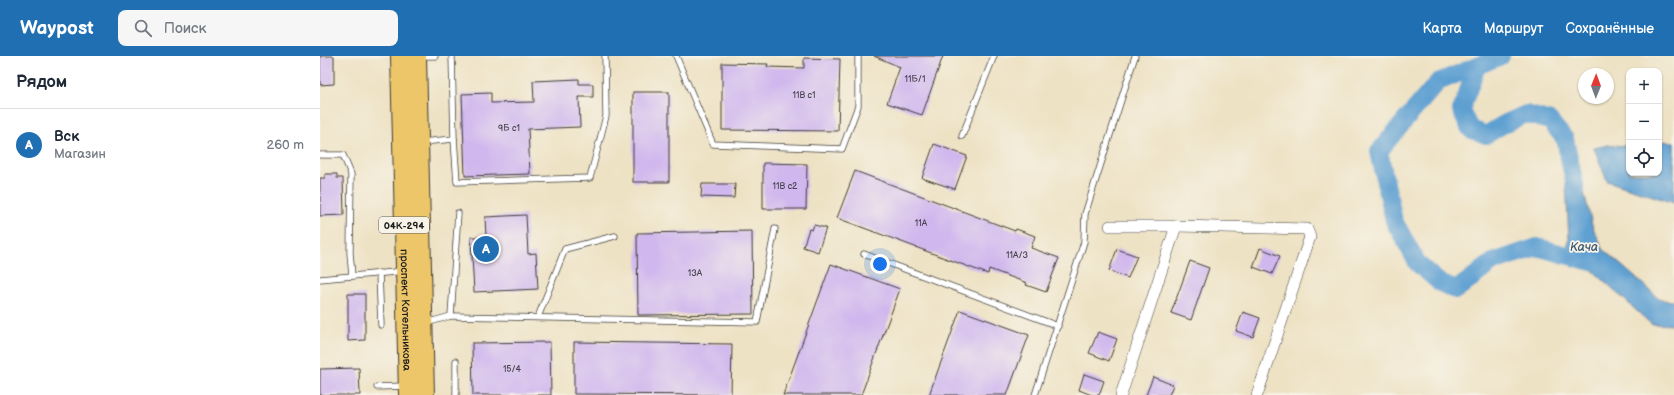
<!DOCTYPE html>
<html lang="ru">
<meta charset="utf-8">
<style>
body{margin:0;font-family:"Balsamiq Sans",sans-serif;background:#f6f6f7;color:#1f2937}
.controls{position:absolute;right:12px;top:12px;display:grid;overflow:hidden;border-radius:8px;box-shadow:0 1px 3px #0004}
.controls button{width:36px;height:36px;display:grid;place-items:center;padding:0;border:0;border-bottom:1px solid #e0e1e3;background:#fff;color:#1f2937;font:20px sans-serif}
.compass{position:absolute;left:1258px;top:12px;width:36px;height:36px;border-radius:50%;background:#fff;box-shadow:0 1px 3px #0004;rotate:1deg}
.you{position:absolute;left:560px;top:208px;width:14px;height:14px;margin:-10px;border:3px solid #fff;border-radius:50%;background:#1a73e8;box-shadow:0 0 0 6px #1a73e833}
.badge{display:grid;place-items:center;width:26px;height:26px;border-radius:50%;background:#1f6fb2;color:#fff;font-size:13px;font-weight:700}
.pin{position:absolute;translate:-50% -50%;border:2px solid #fff;box-shadow:0 1px 4px #0006}
.list{margin:0;padding:0;list-style:none}
h2{display:flex;justify-content:space-between;align-items:center;height:52px;margin:0;padding:0 16px;font-size:17px}
h2 small{font-size:13px;font-weight:400;color:#747a83}
.list li{display:grid;grid-template-columns:26px 1fr auto;gap:12px;align-items:center;box-sizing:border-box;height:72px;padding:0 16px;border-top:1px solid #e0e1e3}
.list b{display:block;font-size:15px;white-space:nowrap}
.list p{margin:0;font-size:13px;white-space:nowrap;color:#747a83}
.list em{font-size:13px;font-style:normal;color:#747a83}
.icon{flex:none;width:22px;height:22px;fill:none;stroke:currentColor;stroke-width:2;stroke-linecap:round;stroke-linejoin:round}
.map{position:relative;flex:none;width:1354px;height:339px;overflow:hidden}
header{display:flex;align-items:center;gap:24px;box-sizing:border-box;height:56px;padding:0 20px;background:#1f6fb2;color:#fff}
header strong{font-size:19px}
nav{display:flex;gap:22px;margin-inline-start:auto;font-size:14px}
.search{width:280px;height:36px;background:#f6f6f7;display:flex;align-items:center;gap:10px;box-sizing:border-box;padding:0 14px;border-radius:8px;color:#747a83;font-size:15px}
main{display:flex}
aside{flex:1;background:#fff}
.map>svg:first-child{display:block}
</style>
<header>
<strong>Waypost</strong>
<div class="search"><svg class="icon" aria-label="search" viewBox="0 0 24 24"><circle cx="10" cy="10" r="6"/><path d="M15 15l6 6"/></svg>Поиск</div>
<nav><a>Карта</a><a>Маршрут</a><a>Сохранённые</a></nav>
</header>
<main>
<aside>
<h2>Рядом<small></small></h2>
<ul class="list">
<li><span class="badge">A</span><div><b>Вск</b><p>Магазин</p></div><em>260 m</em></li>
</ul>
</aside>
<div class="map">
<svg width="1354" height="339" viewBox="0 0 1354 339">
<rect width="100%" height="100%" fill="#f7f3e8"/>
<filter id="ink" filterUnits="userSpaceOnUse"><feTurbulence type="fractalNoise" baseFrequency=".025" numOctaves="2"/><feDisplacementMap in="SourceGraphic" scale="8" xChannelSelector="R" yChannelSelector="G"/><feConvolveMatrix kernelMatrix="1 2 1 2 8 2 1 2 1" color-interpolation-filters="sRGB"/></filter>
<filter id="wash" filterUnits="userSpaceOnUse"><feTurbulence type="fractalNoise" baseFrequency=".012" numOctaves="4" result="noise"/><feDisplacementMap in="SourceGraphic" scale="16" xChannelSelector="R" yChannelSelector="G"/><feGaussianBlur stdDeviation="0.9" result="paint"/><feColorMatrix in="noise" values="0 0 0 0 0 0 0 0 0 0 0 0 0 0 0 0 0 1.4 0 .05"/><feComposite in="paint" operator="in"/></filter>
<g filter="url(#wash)">
<rect width="100%" height="100%" fill="#eee2c4"/>
<g fill="#5ea0d2" stroke="#3d5e77">
<polygon points="1339,85 1354,86 1354,147 1287,125 1274,92 1288,89 1309,90 1309,117 1339,117"/>
<polygon points="1257,109 1273,172 1284,194 1341,244 1354,245 1354,269 1331,268 1268,210 1245,203 1249,183 1245,112"/>
</g>
<g fill="none" stroke-linecap="round" stroke-linejoin="round">
<g stroke="#5ea0d2" stroke-width="18">
<polyline points="1181,0 1118,26 1059,95 1074,165 1098,208 1120,227 1136,234 1173,206 1217,191 1268,205"/>
<polyline points="1157,10 1141,54 1150,73 1166,79 1184,68 1206,58 1230,65 1245,83 1256,134"/>
</g>
</g>
<g id="blocks">
<g fill="#d0b7ee">
<polygon points="0,0 14,0 14,28 0,29"/>
<polygon points="554,0 623,0 602,59 567,47 580,11"/>
<polygon points="484,2 520,3 518,75 402,74 402,7 448,8 447,11 484,12"/>
<polygon points="259,23 259,28 273,28 273,41 259,41 260,71 208,73 210,118 145,120 142,38 171,37 171,47 214,46 213,25"/>
<rect x="313" y="36" width="36" height="90"/>
<polygon points="614,88 647,100 635,133 602,122"/>
<polygon points="443,107 487,108 486,153 443,153"/>
<polygon points="535,115 695,175 696,173 715,180 711,192 739,202 726,236 706,229 707,227 669,213 668,218 517,162"/>
<polygon points="5,118 17,118 17,122 23,122 24,159 0,160 0,122 5,122"/>
<polygon points="382,128 415,128 414,142 381,141"/>
<polygon points="206,159 208,198 216,197 218,233 154,236 151,181 166,181 165,161"/>
<polygon points="494,169 506,172 498,196 483,191 489,173 492,174"/>
<polygon points="432,175 433,258 318,259 317,177"/>
<polygon points="940,192 960,200 952,218 933,211"/>
<polygon points="797,193 817,200 808,222 789,215"/>
<polygon points="870,205 889,212 871,264 851,257"/>
<polygon points="511,208 580,233 541,339 463,339"/>
<polygon points="28,238 45,238 45,284 28,285"/>
<polygon points="640,254 709,279 687,339 609,339"/>
<polygon points="923,256 940,262 933,281 916,275"/>
<polygon points="778,276 797,283 789,305 769,297"/>
<polygon points="230,286 231,339 153,339 152,287"/>
<polygon points="254,286 412,288 411,339 254,338"/>
<polygon points="39,312 40,339 0,339 0,313"/>
<polygon points="764,318 784,325 779,339 772,339 759,334"/>
<polygon points="833,321 853,329 849,339 826,339"/>
</g>
</g>
</g>
<g filter="url(#ink)">
<use href="#blocks" fill-opacity="0" stroke="#3c3a35" stroke-width="1"/>
<g fill="none" stroke-linecap="round" stroke-linejoin="round">
<defs>
<g id="service">
<polyline points="99,0 115,0"/>
<polyline points="356,0 393,88 522,93 538,50 538,0"/>
<polyline points="642,80 674,0"/>
<polyline points="134,83 137,126 270,122 286,60 285,0"/>
<polyline points="102,86 134,83 132,0"/>
<polyline points="0,99 23,99 31,118 30,197 32,220"/>
<polyline points="544,198 738,270"/>
<polyline points="59,217 61,269"/>
<polyline points="0,223 75,216 83,212"/>
<polyline points="131,260 437,266 455,173"/>
<polyline points="218,261 245,193 295,180"/>
<polyline points="106,267 131,260 138,157"/>
<polyline points="57,331 86,330"/>
<polyline points="136,339 136,305"/>
<polyline points="715,339 764,186 765,158 815,0"/>
</g>
<g id="minor">
<polyline points="790,170 856,170 987,173 990,181 937,339"/>
<polyline points="801,339 856,170"/>
</g>
<g id="trunk">
<path id="s1" d="M 80,0 L 88,339"/>
<polyline points="97,0 105,339"/>
</g>
</defs>
<use href="#service" stroke="#3c3a35" stroke-width="7"/>
<use href="#minor" stroke="#3c3a35" stroke-width="12"/>
<use href="#trunk" stroke="#3c3a35" stroke-width="20"/>
<use href="#service" stroke="#fff" stroke-width="5.5"/>
<use href="#minor" stroke="#fff" stroke-width="11"/>
<use href="#trunk" stroke="#ecc669" stroke-width="18"/>
</g>
</g>
<g text-anchor="middle" stroke-width="3.5" stroke-linejoin="round" paint-order="stroke">
<g font-size="9" fill="#494350">
<text x="595" y="26">11Б/1</text>
<text x="484" y="42">11В с1</text>
<text x="189" y="75">9Б с1</text>
<text x="465" y="133">11В с2</text>
<text x="601" y="170">11А</text>
<text x="697" y="202">11А/3</text>
<text x="375" y="220">13А</text>
<text x="192" y="316">15/4</text>
</g>
<rect fill="#f7f3e8" stroke="#5e5c59" stroke-width="1" x="59" y="161" width="50" height="16" rx="3"/>
<g font-size="10" font-weight="bold" fill="#1c1c1c">
<text x="84" y="173">04К-294</text>
</g>
<g font-size="11" fill="#1c1c1c" stroke="#f7f3e8">
<text dy="4" stroke="none"><textPath href="#s1" startOffset="254">проспект Котельникова</textPath></text>
</g>
<g font-size="12" font-style="italic" fill="#3a576e" stroke="#f7f3e8">
<text x="1264" y="195">Кача</text>
</g>
</g>
</svg>
<div class="controls">
<button>+</button>
<button>−</button>
<button><svg class="icon" aria-label="locate" viewBox="0 0 24 24"><circle cx="12" cy="12" r="6"/><path d="M12 2v4M12 18v4M2 12h4M18 12h4"/></svg></button>
</div>
<svg class="compass" viewBox="-18 -18 36 36"><path d="M0-13l5 13h-10z" fill="#e53935"/><path d="M0 13l5-13h-10z" fill="#747a83"/></svg>
<div class="you"></div>
<div class="pin badge" style="left:166px;top:193px">A</div>
</div>
</main>
